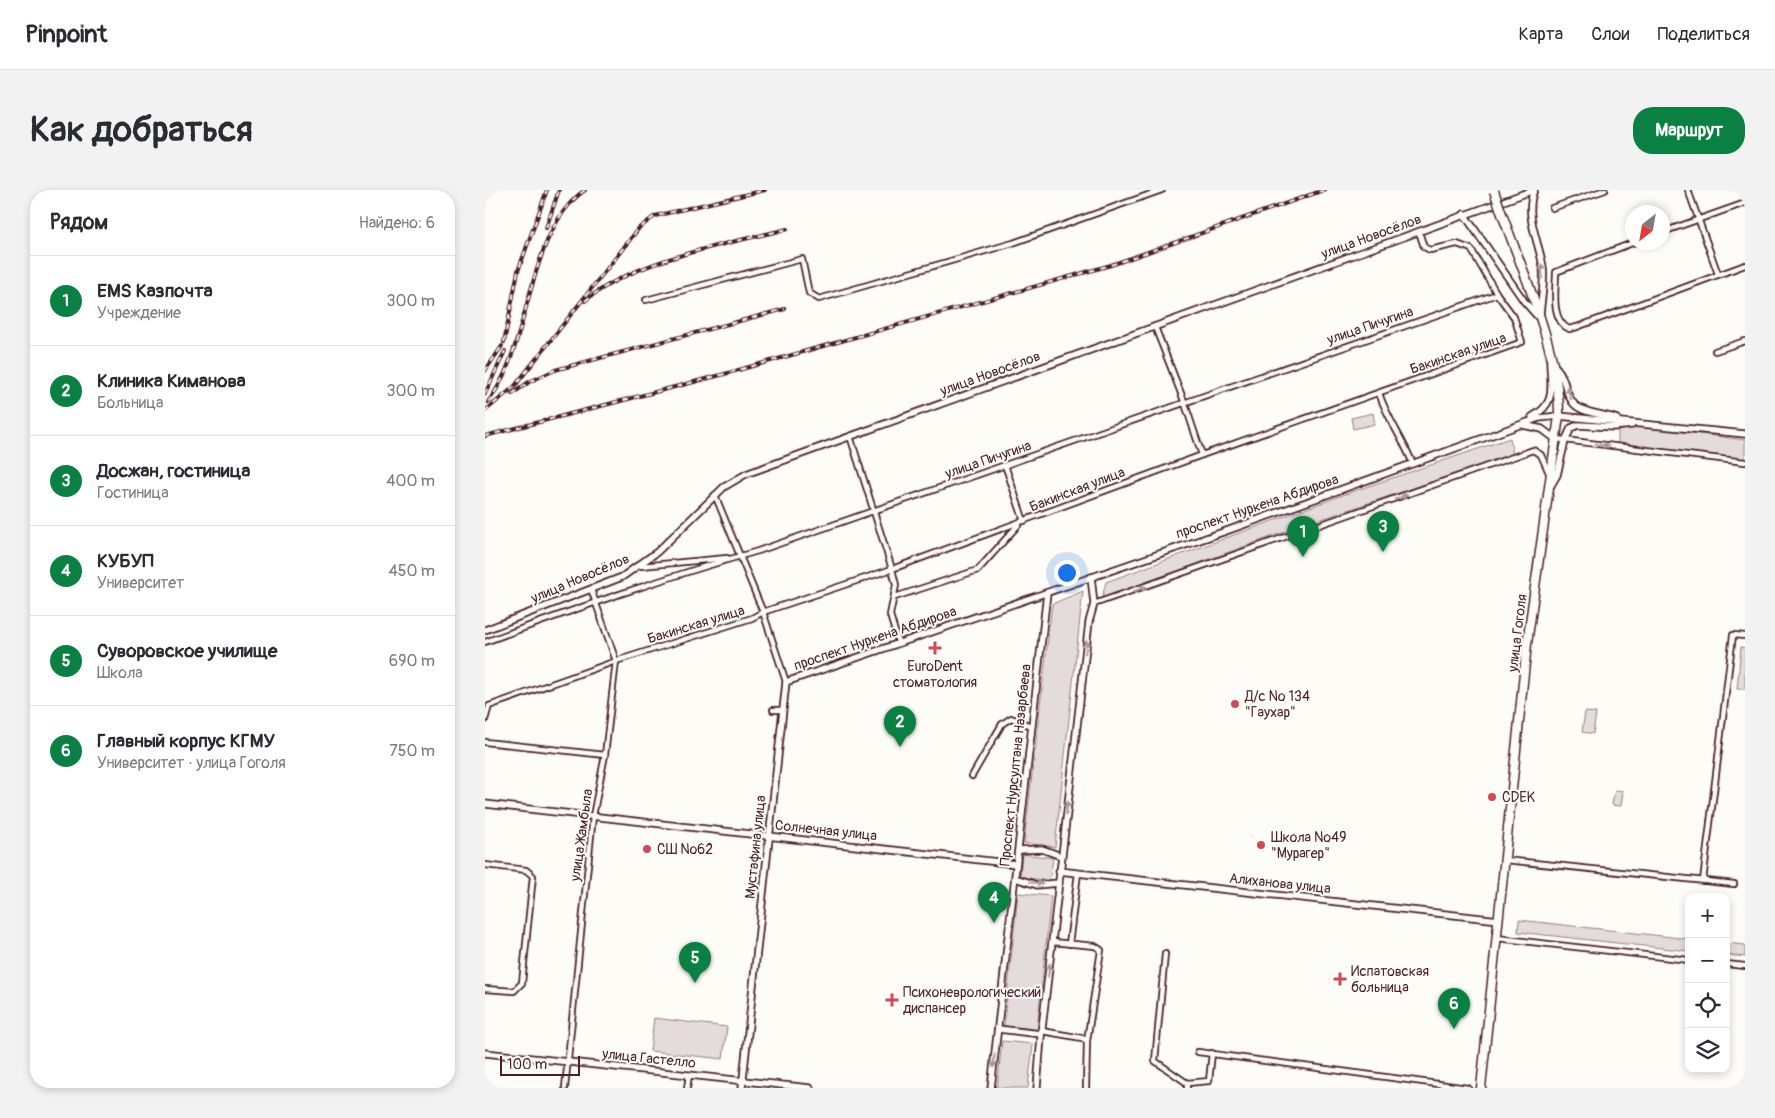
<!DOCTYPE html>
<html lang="ru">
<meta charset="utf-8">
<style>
body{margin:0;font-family:Pangolin,sans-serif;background:#f2f2f3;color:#2b2b33}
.controls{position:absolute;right:15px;bottom:15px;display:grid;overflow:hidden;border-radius:10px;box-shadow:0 2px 8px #0003}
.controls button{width:45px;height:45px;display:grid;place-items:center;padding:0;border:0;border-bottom:1px solid #e1e1e2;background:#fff;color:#2b2b33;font:25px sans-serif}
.compass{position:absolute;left:1140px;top:15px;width:45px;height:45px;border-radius:50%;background:#fff;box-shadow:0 2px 8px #0003;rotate:211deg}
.scale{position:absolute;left:15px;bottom:12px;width:80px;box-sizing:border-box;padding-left:5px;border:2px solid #4a1f2b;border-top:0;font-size:14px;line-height:18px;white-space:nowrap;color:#4a1f2b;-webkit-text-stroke:4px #fdfcf7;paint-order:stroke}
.you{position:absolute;left:581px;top:382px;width:18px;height:18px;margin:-12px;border:4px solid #fff;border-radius:50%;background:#1a73e8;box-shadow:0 0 0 8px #1a73e833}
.badge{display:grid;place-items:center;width:32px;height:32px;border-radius:50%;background:#0b8043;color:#fff;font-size:16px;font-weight:700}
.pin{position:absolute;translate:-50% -41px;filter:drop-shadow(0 1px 2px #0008)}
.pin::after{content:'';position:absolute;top:26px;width:18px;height:15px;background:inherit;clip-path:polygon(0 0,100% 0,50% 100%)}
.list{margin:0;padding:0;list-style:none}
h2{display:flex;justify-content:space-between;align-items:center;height:65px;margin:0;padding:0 20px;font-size:21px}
h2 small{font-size:16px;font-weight:400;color:#7c7c81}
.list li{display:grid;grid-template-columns:32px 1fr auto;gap:15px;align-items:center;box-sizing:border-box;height:90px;padding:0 20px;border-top:1px solid #e1e1e2}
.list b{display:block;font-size:19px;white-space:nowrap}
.list p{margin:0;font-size:16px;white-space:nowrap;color:#7c7c81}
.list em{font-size:16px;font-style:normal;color:#7c7c81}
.icon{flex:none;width:28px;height:28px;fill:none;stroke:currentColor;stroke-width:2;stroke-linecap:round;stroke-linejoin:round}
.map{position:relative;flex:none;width:1260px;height:898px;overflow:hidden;border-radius:20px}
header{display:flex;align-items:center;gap:30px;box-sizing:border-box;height:70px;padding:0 25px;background:#fff;border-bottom:1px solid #e1e1e2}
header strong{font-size:24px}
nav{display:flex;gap:28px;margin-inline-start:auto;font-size:18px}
.intro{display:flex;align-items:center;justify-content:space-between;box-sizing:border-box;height:120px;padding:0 30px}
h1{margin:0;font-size:35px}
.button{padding:12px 22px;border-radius:20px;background:#0b8043;color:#fff;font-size:18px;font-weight:700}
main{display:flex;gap:30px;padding:0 30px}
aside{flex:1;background:#fff;border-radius:20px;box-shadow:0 2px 8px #0003}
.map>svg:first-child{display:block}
</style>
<header>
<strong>Pinpoint</strong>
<nav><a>Карта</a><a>Слои</a><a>Поделиться</a></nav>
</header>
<div class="intro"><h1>Как добраться</h1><a class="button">Маршрут</a></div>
<main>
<aside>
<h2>Рядом<small>Найдено: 6</small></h2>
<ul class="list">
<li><span class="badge">1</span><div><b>EMS Казпочта</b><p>Учреждение</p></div><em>300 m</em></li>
<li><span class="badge">2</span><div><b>Клиника Киманова</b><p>Больница</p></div><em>300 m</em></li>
<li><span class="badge">3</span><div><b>Досжан, гостиница</b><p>Гостиница</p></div><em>400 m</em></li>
<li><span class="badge">4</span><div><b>КУБУП</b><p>Университет</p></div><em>450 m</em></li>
<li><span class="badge">5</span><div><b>Суворовское училище</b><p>Школа</p></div><em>690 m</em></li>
<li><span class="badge">6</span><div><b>Главный корпус КГМУ</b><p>Университет · улица Гоголя</p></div><em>750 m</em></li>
</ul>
</aside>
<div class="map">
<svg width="1260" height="898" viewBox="0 0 1260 898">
<rect width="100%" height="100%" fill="#fdfcf7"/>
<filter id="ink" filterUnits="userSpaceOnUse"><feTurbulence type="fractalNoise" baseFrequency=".02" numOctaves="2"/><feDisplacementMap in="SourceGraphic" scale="10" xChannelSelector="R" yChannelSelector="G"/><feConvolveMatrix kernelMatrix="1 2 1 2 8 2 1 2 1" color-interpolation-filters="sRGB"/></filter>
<g filter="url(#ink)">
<g fill="#e3dcda" stroke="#967e82">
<polygon points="888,223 890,234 868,239 866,228"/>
<polygon points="1154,236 1260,250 1260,269 1133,254 1133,239"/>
<polygon points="1025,248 1028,264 822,334 617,408 621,392 866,302"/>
<polygon points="598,401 570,657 539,653 567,414"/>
<polygon points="1256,457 1260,458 1260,499 1252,499"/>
<polygon points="1100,522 1111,523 1108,544 1097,542"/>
<polygon points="1130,600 1138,601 1136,616 1127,615"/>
<polygon points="537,664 568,668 565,691 535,687"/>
<polygon points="533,703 566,706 552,840 519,836"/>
<polygon points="1034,730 1204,749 1204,761 1033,742"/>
<polygon points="1241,753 1260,755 1260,767 1241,765"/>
<polygon points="169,828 242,837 238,869 165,861"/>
<polygon points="517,851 548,854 543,898 512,898"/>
</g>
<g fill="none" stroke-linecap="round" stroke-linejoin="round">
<defs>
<g id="street">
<polyline points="1203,0 1233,84"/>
<polyline points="1067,18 1120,0"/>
<polyline points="1178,42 1260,13"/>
<path d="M 1150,52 L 1071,82 C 1071,100 1065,130 1084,139 L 1092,137 L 1260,75"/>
<polyline points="161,110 317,69 324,103 334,109 528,53 677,0"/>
<polyline points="670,137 699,211 717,265"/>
<polyline points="1230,161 1260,151"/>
<path d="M 894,203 C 902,228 918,249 928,274"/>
<polyline points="365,246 407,379 411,395 405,425 413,452"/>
<polyline points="1071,249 1260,272"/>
<polyline points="520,275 539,331"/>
<polyline points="230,305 278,422 301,492"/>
<polyline points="156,376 242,368"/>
<polyline points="410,407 493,380 534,334"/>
<polyline points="609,414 1048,260 1056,265 1064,283"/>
<path d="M 0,452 C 90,419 180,387 273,361 L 1012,104"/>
<polyline points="288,520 298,520"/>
<polyline points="0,530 4,516 131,471 267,428 278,422 407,379 717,265 1037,152 1029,127 1012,104 986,59 972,54 945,60 939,57 934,42"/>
<polyline points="0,552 120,565"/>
<polyline points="487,586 517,534 526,528 546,536"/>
<polyline points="1020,670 1249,694"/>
<polyline points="0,675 41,680 48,686 37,793 29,801 0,799"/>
<polyline points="1218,691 1248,445 1260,446"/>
<polyline points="1012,748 1204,770"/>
<polyline points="567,752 610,756 616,760 602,851"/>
<polyline points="584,754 593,683"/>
<polyline points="680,764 670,871 702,893"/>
<polyline points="1241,774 1260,776"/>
<polyline points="557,841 597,848 602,851 601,898"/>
<polyline points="713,862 983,898"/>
<polyline points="80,898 108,626 120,565 131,471 106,399"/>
<polyline points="202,898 204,885"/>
<polyline points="702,898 702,893 724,891 727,863"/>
</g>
<g id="secondary">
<path d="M 1049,0 C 1039,26 1054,51 1058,77 C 1060,92 1056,110 1055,125"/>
<polyline points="979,24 1039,111 1054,128"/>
<path d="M 1067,174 C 1082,184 1078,204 1090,215 C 1100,224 1120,224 1132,229"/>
<path d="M 1047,227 C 1073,213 1065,196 1065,170"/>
<polyline points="1038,235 1057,239 1069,248"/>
<polyline points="1065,297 1072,285 1080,251 1086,238 1093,235 1128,237 1147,235"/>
<polyline points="0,440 137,387 172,362 239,297 261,284 1049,0"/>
<polyline points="0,614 531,674"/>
<polyline points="534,660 557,659 576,666"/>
<polyline points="574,681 1014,730"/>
<polyline points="530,688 552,695 574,693"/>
<polyline points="513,839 556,844"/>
<polyline points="0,863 325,898"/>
<polyline points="257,898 301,492 744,340 1054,228 1074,226 1260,244"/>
<polyline points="506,898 562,403"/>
<polyline points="552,898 556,847 604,432 609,414 606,387"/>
</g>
<path id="highway" d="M 996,898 L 1042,454 L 1074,226 C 1075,164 1038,82 1017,24"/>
</defs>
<use href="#street" stroke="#4a1f2b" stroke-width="8"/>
<use href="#secondary" stroke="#4a1f2b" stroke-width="9"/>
<use href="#highway" stroke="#4a1f2b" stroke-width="11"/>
<use href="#street" stroke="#fdfcf7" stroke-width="4.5"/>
<use href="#secondary" stroke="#fdfcf7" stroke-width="5.5"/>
<use href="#highway" stroke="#fdfcf7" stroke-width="8"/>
<defs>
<g id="rail">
<polyline points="61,38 74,0"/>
<path d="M 100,111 C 151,69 238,55 302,39"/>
<polyline points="19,152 33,81 62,0"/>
<polyline points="0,181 17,156"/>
<polyline points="0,204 20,161"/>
<polyline points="27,204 44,192 70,180 300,119"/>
<path d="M 3,212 C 47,156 40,42 100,0"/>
<polyline points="0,221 29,197 154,38 170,26 280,0"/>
<polyline points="0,246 236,185 626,75 839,0"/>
</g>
</defs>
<use href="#rail" stroke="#4a1f2b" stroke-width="4"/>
<use href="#rail" stroke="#fdfcf7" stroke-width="2" stroke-dasharray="5.5" stroke-linecap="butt"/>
<defs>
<polyline id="highway-bridge" points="1009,1 1017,24"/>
</defs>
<use href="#highway-bridge" stroke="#4a1f2b" stroke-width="11" stroke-linecap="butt"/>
<use href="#highway-bridge" stroke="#fdfcf7" stroke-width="8"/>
</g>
<defs><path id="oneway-solid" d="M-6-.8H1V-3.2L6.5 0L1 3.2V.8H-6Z" transform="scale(1.25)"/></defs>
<g fill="#ac999b">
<use href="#oneway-solid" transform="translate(1057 81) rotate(-93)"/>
<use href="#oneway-solid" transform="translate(1084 203) rotate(-109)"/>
<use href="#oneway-solid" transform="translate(1117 255) rotate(7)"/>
<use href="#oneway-solid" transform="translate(916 307) rotate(-20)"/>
<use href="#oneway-solid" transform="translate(655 399) rotate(-19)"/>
<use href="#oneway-solid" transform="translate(601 457) rotate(-84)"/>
<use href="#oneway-solid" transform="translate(582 618) rotate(-83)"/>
<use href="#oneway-solid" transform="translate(551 693) rotate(7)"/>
<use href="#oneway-solid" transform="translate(564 780) rotate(-83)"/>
<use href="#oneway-solid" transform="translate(509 871) rotate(96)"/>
</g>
</g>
<g fill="#d1495b" stroke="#fdfcf7" stroke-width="2">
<path d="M447.5 450.5h5v5h5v5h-5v5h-5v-5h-5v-5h5z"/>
<circle cx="750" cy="514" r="5"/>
<circle cx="1007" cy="607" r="5"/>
<circle cx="776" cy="655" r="5"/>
<circle cx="162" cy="659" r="5"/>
<path d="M852.5 781.5h5v5h5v5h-5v5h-5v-5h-5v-5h5z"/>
<path d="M404.5 802.5h5v5h5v5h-5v5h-5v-5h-5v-5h5z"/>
</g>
<g text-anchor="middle" stroke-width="4" stroke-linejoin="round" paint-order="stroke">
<g font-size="14" fill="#4a1f2b" stroke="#fdfcf7">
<text transform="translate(886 46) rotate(-20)" y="5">улица Новосёлов</text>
<text transform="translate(885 135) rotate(-19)" y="5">улица Пичугина</text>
<text transform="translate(973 163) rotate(-19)" y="5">Бакинская улица</text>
<text transform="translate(505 183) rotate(-20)" y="5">улица Новосёлов</text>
<text transform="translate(503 269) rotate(-19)" y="5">улица Пичугина</text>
<text transform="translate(592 299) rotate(-21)" y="5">Бакинская улица</text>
<text transform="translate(772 316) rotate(-19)" y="5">проспект Нуркена Абдирова</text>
<text transform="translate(95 388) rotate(-23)" y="5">улица Новосёлов</text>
<text transform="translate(211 434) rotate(-17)" y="5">Бакинская улица</text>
<text transform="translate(1032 443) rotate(-83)" y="5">улица Гоголя</text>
<text transform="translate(390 448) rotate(-19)" y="5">проспект Нуркена Абдирова</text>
<text transform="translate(530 575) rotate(-84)" y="5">Проспект Нурсултана Назарбаева</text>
<text transform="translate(341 640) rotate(6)" y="5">Солнечная улица</text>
<text transform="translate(96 645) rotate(-82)" y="5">улица Жамбыла</text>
<text transform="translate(270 657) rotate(-84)" y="5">Мустафина улица</text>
<text transform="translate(795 693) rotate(6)" y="5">Алиханова улица</text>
<text transform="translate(164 868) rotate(6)" y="5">улица Гастелло</text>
</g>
<g font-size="14" fill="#4a1f2b" stroke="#fdfcf7" text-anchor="start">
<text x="450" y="481" text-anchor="middle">EuroDent<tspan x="450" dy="16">стоматология</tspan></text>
<text x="760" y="511">Д/с № 134<tspan x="760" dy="16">"Гаухар"</tspan></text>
<text x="1017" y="612">CDEK</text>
<text x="786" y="652">Школа №49<tspan x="786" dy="16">"Мурагер"</tspan></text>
<text x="172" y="664">СШ №62</text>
<text x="866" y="786">Испатовская<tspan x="866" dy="16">больница</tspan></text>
<text x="418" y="807">Психоневрологический<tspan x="418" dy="16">диспансер</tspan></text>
</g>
</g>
</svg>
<div class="controls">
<button>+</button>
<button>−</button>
<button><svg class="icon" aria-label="locate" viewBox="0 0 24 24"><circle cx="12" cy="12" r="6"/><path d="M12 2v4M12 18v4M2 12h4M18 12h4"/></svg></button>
<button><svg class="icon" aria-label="layers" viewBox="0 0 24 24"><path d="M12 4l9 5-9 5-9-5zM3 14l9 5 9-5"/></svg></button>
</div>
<svg class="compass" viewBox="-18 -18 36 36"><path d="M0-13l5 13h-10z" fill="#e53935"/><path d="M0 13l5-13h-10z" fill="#7c7c81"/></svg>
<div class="scale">100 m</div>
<div class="you"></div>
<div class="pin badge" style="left:818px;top:367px">1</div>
<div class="pin badge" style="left:415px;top:557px">2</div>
<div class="pin badge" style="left:898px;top:362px">3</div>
<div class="pin badge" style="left:509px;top:733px">4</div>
<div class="pin badge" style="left:210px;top:793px">5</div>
<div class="pin badge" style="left:969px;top:839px">6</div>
</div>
</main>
